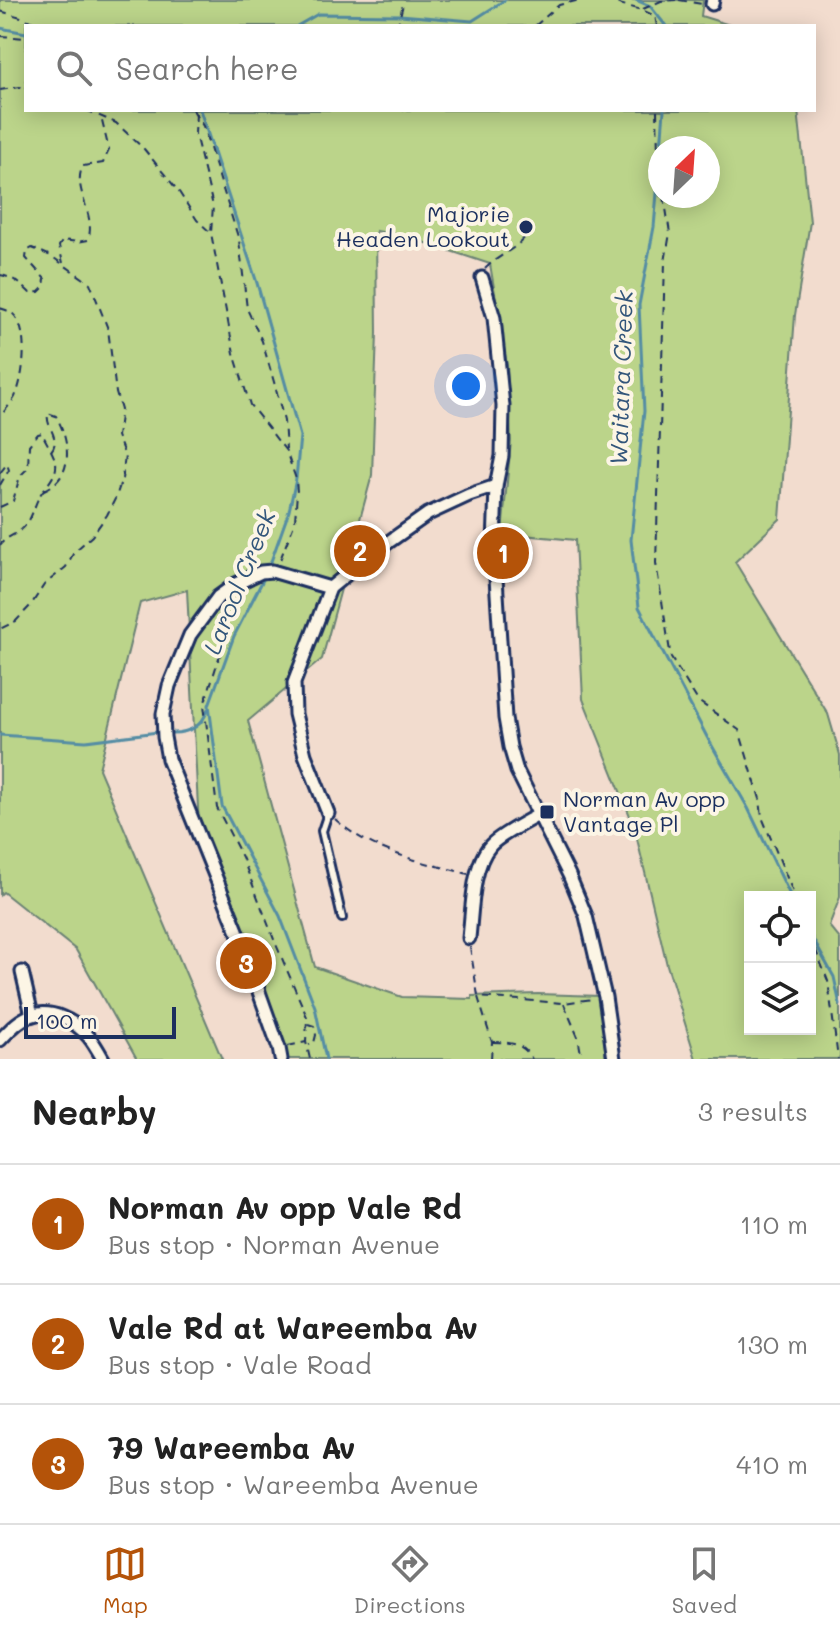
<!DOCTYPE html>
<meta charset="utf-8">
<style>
body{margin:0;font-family:Mali,sans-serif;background:#f2f2f2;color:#222}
.controls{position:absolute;right:24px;bottom:24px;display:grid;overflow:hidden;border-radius:0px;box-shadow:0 4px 20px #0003}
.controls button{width:72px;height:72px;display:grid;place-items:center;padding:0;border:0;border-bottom:2px solid #e0e0e0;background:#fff;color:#222;font:40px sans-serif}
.compass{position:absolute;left:648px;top:136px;width:72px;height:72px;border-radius:50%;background:#fff;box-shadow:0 4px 20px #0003;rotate:25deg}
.scale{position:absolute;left:24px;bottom:20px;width:152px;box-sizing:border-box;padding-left:8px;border:4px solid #1b2f5e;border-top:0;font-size:22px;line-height:28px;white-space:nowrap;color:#1b2f5e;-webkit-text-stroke:6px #fcf5e5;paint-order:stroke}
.you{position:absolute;left:466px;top:386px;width:28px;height:28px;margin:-20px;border:6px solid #fff;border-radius:50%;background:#1a73e8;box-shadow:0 0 0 12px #1a73e833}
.badge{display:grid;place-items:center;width:52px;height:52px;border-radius:50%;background:#b45309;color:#fff;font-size:26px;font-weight:700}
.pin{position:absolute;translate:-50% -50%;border:4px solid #fff;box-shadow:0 2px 8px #0006}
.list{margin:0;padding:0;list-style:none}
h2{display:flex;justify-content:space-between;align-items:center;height:104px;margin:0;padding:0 32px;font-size:34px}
h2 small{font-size:26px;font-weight:400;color:#767676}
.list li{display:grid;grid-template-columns:52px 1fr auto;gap:24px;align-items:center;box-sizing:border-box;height:120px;padding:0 32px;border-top:2px solid #e0e0e0}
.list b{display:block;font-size:30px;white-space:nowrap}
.list p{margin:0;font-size:26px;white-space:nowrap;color:#767676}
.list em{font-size:26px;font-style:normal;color:#767676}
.icon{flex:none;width:44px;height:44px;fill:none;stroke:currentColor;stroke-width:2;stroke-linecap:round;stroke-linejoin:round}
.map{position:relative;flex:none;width:840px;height:1059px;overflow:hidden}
.search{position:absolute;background:#fff;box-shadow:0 4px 20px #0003;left:24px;right:24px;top:24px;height:88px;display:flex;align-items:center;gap:20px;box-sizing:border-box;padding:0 28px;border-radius:0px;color:#767676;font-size:30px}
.sheet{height:464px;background:#fff}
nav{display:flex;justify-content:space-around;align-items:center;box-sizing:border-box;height:112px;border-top:2px solid #e0e0e0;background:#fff;font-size:22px;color:#767676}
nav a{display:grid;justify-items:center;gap:4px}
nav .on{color:#b45309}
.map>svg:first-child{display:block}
</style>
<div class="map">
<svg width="840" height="1059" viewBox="0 0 840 1059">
<rect width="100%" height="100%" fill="#f2dcce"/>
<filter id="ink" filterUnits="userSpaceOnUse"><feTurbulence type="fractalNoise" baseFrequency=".0125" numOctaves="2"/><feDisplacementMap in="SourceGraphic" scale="16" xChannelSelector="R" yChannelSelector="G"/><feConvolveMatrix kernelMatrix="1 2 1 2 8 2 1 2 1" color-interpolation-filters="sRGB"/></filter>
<g filter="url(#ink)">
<path fill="#bbd48a" stroke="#6b8274" stroke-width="2" fill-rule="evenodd" d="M 0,0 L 703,0 L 701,16 L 733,26 L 26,26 L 26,110 L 798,110 L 810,222 L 795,315 L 780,519 L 735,562 L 828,714 L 840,755 L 840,897 L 829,926 L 840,939 L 840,1059 L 696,1059 L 667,965 L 634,826 L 583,699 L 575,540 L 502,533 L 511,441 L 507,365 L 490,264 L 402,235 L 376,231 L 377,333 L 372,475 L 322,659 L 248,721 L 315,967 L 402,997 L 472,999 L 472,996 L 538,994 L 600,996 L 606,1059 L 277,1059 L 200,848 L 187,590 L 140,603 L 99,769 L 222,1059 L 137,1059 L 76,950 L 3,892 L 0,895 ZM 660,148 L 708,148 L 708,196 L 660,196 ZM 750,897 L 810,897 L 810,1029 L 750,1029 Z"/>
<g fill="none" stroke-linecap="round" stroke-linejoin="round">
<g stroke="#548da4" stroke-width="3">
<polyline points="636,0 650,6 666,26"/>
<polyline points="297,26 318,14 400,15 472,21 505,0"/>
<polyline points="0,28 26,33"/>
<polyline points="200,110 257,283 300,436 296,479 289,511 269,567"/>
<polyline points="661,148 664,110"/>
<polyline points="660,159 654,227 639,305 644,411 631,540 639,607 707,737 748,808 791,897"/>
<polyline points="266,574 234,636 209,705 222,806 280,916 315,1007 326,1059"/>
<path d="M 168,733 C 187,734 202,728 208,709"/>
<polyline points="0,735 86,741 158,732"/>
<polyline points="810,934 834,977 840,1005"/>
</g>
<defs>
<polyline id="lane" points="328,813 322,831 342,918"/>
<g id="street">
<polyline points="712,4 713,0"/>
<polyline points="482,278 494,318 503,406 502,456 496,486 494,547 505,718 510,747 517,771 569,875 586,916 605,997 614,1059"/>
<polyline points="328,813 305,755 295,714 294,683 330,588 373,553 428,514 469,495 496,486"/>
<path d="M 469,938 C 472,912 472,866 490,846 C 498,836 526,822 538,815"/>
<polyline points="22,972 32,1015"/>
<path d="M 0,1040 C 9,1031 18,1020 30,1016 C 51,1008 75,1021 89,1037 C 94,1043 99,1052 103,1059"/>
<polyline points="281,1059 279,1048 237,930 168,759 164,737 163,714 169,686 190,635 218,597 236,584 261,572 272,571 330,588"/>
</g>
</defs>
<use href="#lane" stroke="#1b2f5e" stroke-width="12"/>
<use href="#street" stroke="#1b2f5e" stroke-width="17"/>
<g stroke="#1b2f5e" stroke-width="2" stroke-dasharray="8 6" stroke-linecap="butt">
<polyline points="604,0 642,10 655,16 657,26"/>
<polyline points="679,0 702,4"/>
<polyline points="643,9 661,1 676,0"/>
<polyline points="0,11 21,17 43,26"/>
<polyline points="395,26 398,24 404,0"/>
<polyline points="535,26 559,5 580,0"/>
<polyline points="0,36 26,38"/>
<polyline points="0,90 20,87 26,89"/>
<polyline points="86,110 116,123 144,149 179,192 197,220 211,233"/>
<polyline points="193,110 203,126 239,240 247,309 262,341 274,382 284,421 286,449"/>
<polyline points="657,110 658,157 660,170"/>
<polyline points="196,113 195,134 213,206 211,233 234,353 250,405 286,451 296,479 297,492 295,521 280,560"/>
<polyline points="664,196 670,233 665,262 656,563 671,658 698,701 739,730 760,799 762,817 795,897"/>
<path d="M 63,263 L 59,246 L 63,240 L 78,242 L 88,240 C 97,214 71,188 83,166 L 103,163 L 109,150 L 101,117"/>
<path d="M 485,269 C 497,256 515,250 526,236 L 526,227"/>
<path d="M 0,275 C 13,277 21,284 30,293 L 39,292 L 44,287 L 45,279 L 26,258 L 27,251 L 32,248 L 51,256 L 90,283 L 108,329 L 116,393 L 121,410 L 117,436 L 125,456 L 122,479 L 116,497 L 107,515 L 92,536 L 74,552 L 66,567 L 44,585 L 31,605 L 16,621 L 0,629"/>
<path d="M 0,308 C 2,309 10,311 12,313 C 30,328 24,378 15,397 C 11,404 5,410 0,417"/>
<polyline points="0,473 7,464 9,470 0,485"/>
<path d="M 44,490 C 75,477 70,441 56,416 L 48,413 C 45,428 62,438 51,451"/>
<path d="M 0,507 L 13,501 L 20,476 L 28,468 L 29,445 L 38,434 L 42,433 C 46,442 54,454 56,463 C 58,476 44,487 39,497 C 33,508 32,521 21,530 C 13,536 6,537 0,545"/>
<polyline points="220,612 224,642 204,705 217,808 242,857 275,942 307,1017 306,1042 310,1059"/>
<path d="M 335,819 C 372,853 421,861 468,874"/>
<polyline points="810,936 828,981 838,1059"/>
<polyline points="470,947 478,996"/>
<polyline points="564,1004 578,1037 582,1059"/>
<polyline points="308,1024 314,1026 316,1035 314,1043 309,1045"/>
<path d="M 493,1042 C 510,1042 523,1043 532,1059"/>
<polyline points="288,1046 306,1042"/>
<polyline points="491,1059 492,1042 478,997 563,1003 593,999"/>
</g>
<use href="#lane" stroke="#fcf5e5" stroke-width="6"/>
<use href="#street" stroke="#fcf5e5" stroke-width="11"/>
</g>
</g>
<g fill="#1b2f5e" stroke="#fcf5e5" stroke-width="3">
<circle cx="526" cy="227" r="8"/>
<rect x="539" y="804" width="16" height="16" rx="4"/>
</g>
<g text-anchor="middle" stroke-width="8" stroke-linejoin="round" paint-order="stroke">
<g font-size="22" fill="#1b2f5e" stroke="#fcf5e5" text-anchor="end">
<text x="510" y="222">Majorie<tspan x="510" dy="25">Headen Lookout</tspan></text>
<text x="563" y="807" text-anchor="start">Norman Av opp<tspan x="563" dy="25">Vantage Pl</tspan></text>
</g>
<g font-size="24" font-style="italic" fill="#33567b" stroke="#fcf5e5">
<text transform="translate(622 378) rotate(-88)" y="8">Waitara Creek</text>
<text transform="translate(240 582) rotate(-68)" y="8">Larool Creek</text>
</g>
</g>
</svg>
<div class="controls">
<button><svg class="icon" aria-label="locate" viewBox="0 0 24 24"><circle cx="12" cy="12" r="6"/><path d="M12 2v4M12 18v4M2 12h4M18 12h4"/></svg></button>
<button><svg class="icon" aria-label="layers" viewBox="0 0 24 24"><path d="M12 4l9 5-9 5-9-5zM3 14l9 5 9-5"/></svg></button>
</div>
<svg class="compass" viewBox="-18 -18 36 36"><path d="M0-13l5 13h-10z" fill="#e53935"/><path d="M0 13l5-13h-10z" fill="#767676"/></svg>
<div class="scale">100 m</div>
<div class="you"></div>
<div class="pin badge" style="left:503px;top:553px">1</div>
<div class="pin badge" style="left:360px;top:551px">2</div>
<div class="pin badge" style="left:246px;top:963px">3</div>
<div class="search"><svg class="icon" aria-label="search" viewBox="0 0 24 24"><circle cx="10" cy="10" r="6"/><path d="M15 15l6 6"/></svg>Search here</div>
</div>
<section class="sheet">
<h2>Nearby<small>3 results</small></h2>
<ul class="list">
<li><span class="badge">1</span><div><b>Norman Av opp Vale Rd</b><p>Bus stop · Norman Avenue</p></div><em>110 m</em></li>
<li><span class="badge">2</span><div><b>Vale Rd at Wareemba Av</b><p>Bus stop · Vale Road</p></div><em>130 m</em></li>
<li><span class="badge">3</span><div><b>79 Wareemba Av</b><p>Bus stop · Wareemba Avenue</p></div><em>410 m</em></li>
</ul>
</section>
<nav>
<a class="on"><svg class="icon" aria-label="map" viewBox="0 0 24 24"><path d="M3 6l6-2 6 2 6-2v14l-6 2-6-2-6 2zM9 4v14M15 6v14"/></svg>Map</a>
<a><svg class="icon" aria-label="directions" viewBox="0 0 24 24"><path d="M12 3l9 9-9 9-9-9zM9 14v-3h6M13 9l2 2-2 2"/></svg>Directions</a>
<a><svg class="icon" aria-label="saved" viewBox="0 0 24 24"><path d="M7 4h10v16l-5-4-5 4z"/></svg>Saved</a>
</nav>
